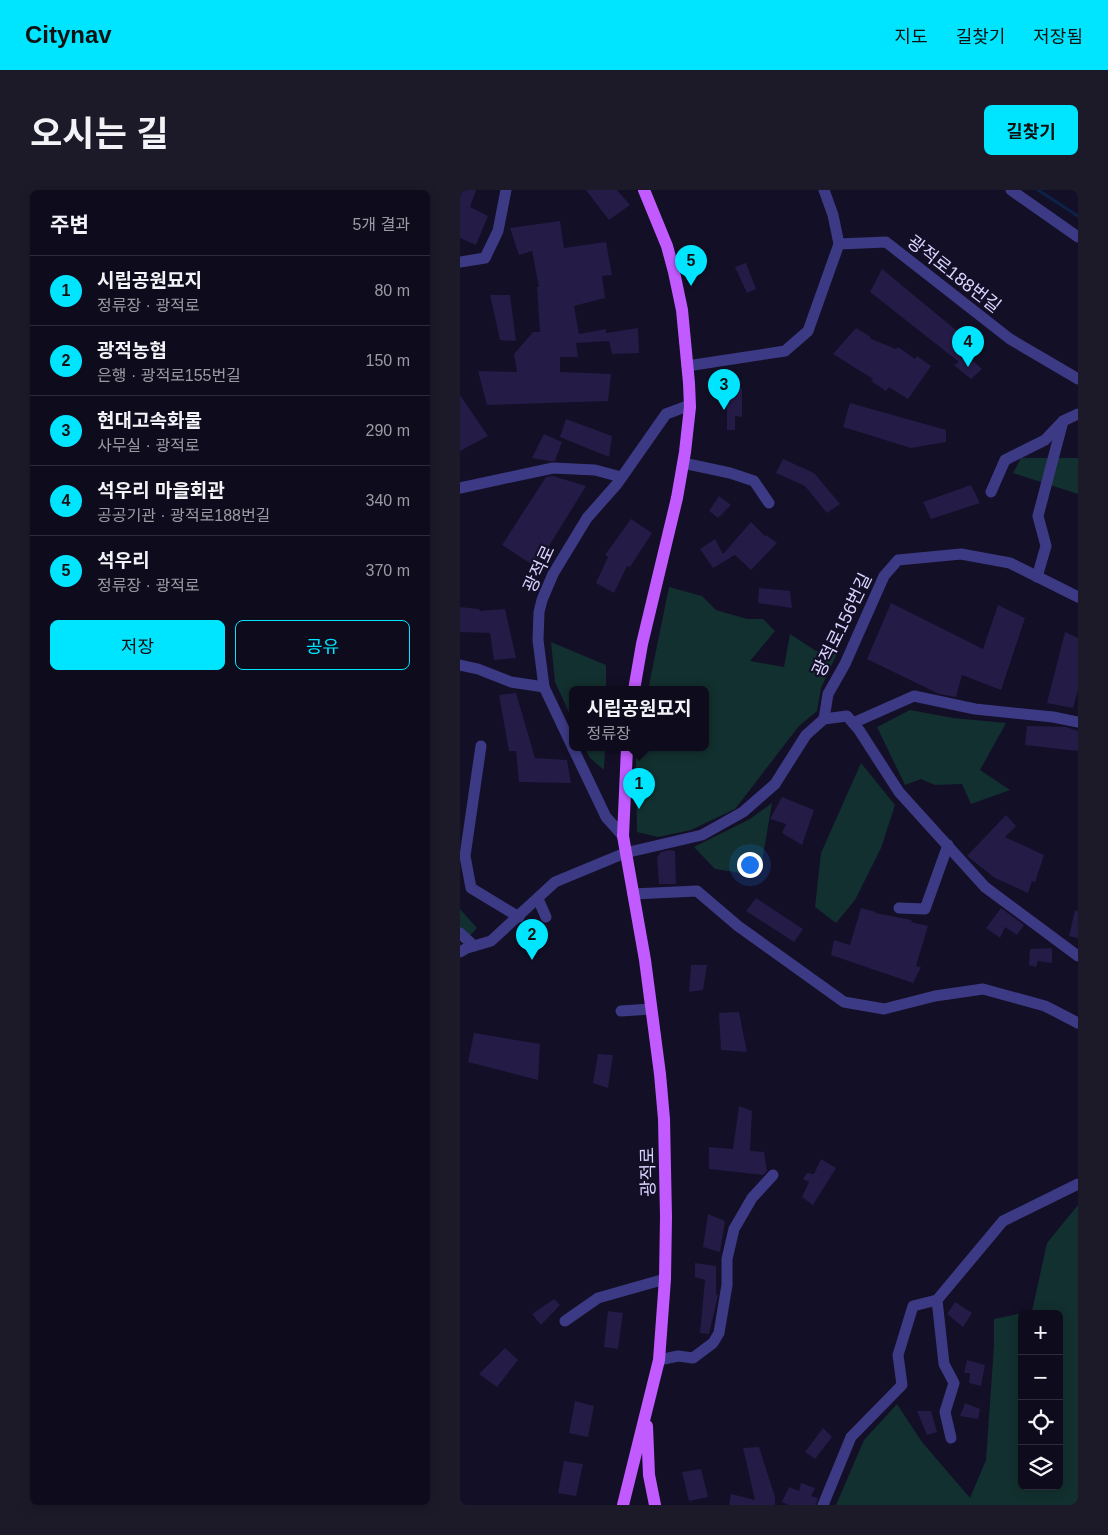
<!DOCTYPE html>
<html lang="ko">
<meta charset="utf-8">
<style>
body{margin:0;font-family:Helvetica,"Noto Sans KR",sans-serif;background:#1c1929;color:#f1f3f6}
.controls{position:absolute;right:15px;bottom:15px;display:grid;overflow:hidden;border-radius:8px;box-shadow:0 2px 12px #0003}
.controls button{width:45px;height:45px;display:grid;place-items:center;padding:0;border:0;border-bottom:1px solid #2e2b3b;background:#0e0b1c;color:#f1f3f6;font:25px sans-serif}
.you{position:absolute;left:289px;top:674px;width:18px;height:18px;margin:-12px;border:4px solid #fff;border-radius:50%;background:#1a73e8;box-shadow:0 0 0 8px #1a73e833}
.badge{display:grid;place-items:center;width:32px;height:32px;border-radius:50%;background:#00e5ff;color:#111;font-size:16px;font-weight:700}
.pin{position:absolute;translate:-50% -41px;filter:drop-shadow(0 1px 2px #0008)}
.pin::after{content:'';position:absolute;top:26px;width:18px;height:15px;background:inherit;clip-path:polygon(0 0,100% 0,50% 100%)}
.popup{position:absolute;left:109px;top:496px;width:140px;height:65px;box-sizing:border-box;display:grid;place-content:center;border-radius:8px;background:#0e0b1c;filter:drop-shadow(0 1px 4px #0005);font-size:16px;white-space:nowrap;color:#9b9ba3}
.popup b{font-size:19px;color:#f1f3f6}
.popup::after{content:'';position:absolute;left:50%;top:100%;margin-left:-10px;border:10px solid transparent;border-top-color:#0e0b1c}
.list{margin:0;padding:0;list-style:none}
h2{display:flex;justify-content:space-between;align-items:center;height:65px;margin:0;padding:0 20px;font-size:21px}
h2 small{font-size:16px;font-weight:400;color:#9b9ba3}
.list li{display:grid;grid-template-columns:32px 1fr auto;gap:15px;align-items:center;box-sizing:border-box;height:70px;padding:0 20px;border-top:1px solid #2e2b3b}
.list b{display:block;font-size:19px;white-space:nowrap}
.list p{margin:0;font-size:16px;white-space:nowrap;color:#9b9ba3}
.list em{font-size:16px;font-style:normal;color:#9b9ba3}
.actions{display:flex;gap:10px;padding:15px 20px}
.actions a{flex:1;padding:11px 0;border:1px solid #00e5ff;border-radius:8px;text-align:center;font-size:18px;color:#00e5ff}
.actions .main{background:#00e5ff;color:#111}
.icon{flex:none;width:28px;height:28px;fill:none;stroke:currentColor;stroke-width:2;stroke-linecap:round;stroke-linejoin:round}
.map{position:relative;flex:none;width:618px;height:1315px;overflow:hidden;border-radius:8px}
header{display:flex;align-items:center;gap:30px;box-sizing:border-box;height:70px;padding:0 25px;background:#00e5ff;color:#111}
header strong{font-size:24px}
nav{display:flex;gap:28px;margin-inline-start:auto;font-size:18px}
.intro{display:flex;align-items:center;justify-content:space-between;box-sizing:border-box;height:120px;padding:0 30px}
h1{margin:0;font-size:35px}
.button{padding:12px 22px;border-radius:8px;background:#00e5ff;color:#111;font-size:18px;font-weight:700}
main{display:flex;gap:30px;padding:0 30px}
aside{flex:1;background:#0e0b1c;border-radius:8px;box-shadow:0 2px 12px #0003}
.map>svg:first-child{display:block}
</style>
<header>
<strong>Citynav</strong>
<nav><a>지도</a><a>길찾기</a><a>저장됨</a></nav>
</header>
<div class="intro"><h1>오시는 길</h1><a class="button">길찾기</a></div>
<main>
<aside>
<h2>주변<small>5개 결과</small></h2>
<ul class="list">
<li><span class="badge">1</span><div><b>시립공원묘지</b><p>정류장 · 광적로</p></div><em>80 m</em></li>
<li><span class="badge">2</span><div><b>광적농협</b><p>은행 · 광적로155번길</p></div><em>150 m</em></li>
<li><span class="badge">3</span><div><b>현대고속화물</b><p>사무실 · 광적로</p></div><em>290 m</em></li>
<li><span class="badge">4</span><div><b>석우리 마을회관</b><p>공공기관 · 광적로188번길</p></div><em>340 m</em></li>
<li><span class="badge">5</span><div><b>석우리</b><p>정류장 · 광적로</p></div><em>370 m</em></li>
</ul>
<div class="actions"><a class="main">저장</a><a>공유</a></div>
</aside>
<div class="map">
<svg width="618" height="1315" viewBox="0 0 618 1315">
<rect width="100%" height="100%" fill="#130f26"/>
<g fill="#12302f" fill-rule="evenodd">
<polygon points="561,268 618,268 618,304 553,283"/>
<polygon points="209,397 242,406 256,420 287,429 303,429 315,441 290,471 324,477 330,444 356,461 379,459 361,498 357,521 339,536 275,619 231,640 198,647 177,642 176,570 178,558 245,558 245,500 188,500"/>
<polygon points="91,452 146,475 146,500 113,500 113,531 95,492"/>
<polygon points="450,520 493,528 546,533 520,580 550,600 511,614 502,594 475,595 461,589 445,595 417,537"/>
<polygon points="125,558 145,558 144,580 130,568"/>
<polygon points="401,573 435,615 421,658 395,710 376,733 355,717 361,663"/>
<polygon points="312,613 302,672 287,684 255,679 234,657 290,629"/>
<polygon points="0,719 17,738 3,753 0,751"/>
<path d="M 618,1015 L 618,1315 L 376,1315 L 404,1250 L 437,1214 L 462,1252 L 510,1308 L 526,1270 L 534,1155 L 534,1129 L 572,1121 L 587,1053 ZM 562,1124 L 599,1124 L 599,1296 L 562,1296 Z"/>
</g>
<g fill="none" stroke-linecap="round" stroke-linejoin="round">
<polyline stroke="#0c2248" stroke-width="3" points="578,0 618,26"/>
</g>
<g fill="#241b47">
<polygon points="0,0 16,0 10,17 28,26 16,55 0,48"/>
<polygon points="126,0 157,0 170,15 149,30"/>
<polygon points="100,31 104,58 146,52 152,85 142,86 145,108 114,116 119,144 146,139 146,143 178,138 179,163 152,164 149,151 116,153 118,167 100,167 100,182 151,184 148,211 27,215 18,181 57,182 54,164 73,142 80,142 77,97 79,97 72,61 59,65 50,38"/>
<polygon points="286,73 296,99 287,103 275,77"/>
<polygon points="422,79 508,150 500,160 522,179 511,189 494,175 499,172 410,102"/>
<polygon points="30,105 50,105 56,151 40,150"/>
<polygon points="396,138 411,147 409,148 436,159 438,157 455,169 457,166 471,176 448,209 429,197 426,201 411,191 413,189 373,164"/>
<polygon points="282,198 282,227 275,226 275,240 267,240 267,199"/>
<polygon points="0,205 28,246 0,261"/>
<polygon points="390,213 486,240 486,252 451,258 383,237"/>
<polygon points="106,229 152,246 149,267 100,247"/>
<polygon points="84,244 102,252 95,271 89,271 72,268"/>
<polygon points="323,269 354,283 380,314 367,323 345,296 316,283"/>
<polygon points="93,286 126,296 76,377 42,355 86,287"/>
<polygon points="511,295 520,313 471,329 463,312"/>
<polygon points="259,306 271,315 258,328 249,321"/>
<polygon points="171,329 192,343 170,377 167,376 154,403 136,393 148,367 145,365"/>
<polygon points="291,332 305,346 306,345 317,353 291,380 275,365 253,378 240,359 255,349 263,364"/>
<polygon points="299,398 330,401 332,418 298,413"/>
<polygon points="431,413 523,459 538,415 565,428 541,500 502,485 496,507 479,504 407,469"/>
<polygon points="0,417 19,419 20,421 45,419 56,468 34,470 30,443 0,442"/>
<polygon points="605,442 618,448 618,500 613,518 587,513"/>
<polygon points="56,503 75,568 107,570 111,593 59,592 56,561 49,561 39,505"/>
<polygon points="567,536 606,537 618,541 618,561 565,555"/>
<polygon points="322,607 354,620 342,655 322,643 326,634 310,629"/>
<polygon points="546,625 556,636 545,647 584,665 575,692 572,691 568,703 535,688 507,666"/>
<polygon points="209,660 215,661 216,694 199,694 197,667 201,662"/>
<polygon points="296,708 343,739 334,752 286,721"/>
<polygon points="401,718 416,722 415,723 452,730 451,732 468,736 456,776 461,777 453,793 371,765 374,750 390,755"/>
<polygon points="541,718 564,735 557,745 545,737 540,748 526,738"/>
<polygon points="615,720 618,721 618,748 609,746"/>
<polygon points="592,758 592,773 578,771 576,777 569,775 570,759"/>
<polygon points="231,775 247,775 243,800 229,802"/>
<polygon points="279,822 287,862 261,860 259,823"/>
<polygon points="14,843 80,854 78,890 8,872"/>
<polygon points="138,864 153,865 148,898 133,893"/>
<polygon points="279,916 292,921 290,961 304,962 307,981 303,985 249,979 249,957 273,959"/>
<polygon points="361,969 376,978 353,1015 342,1007 349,992 343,989 347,983 354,984"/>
<polygon points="248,1024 265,1031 260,1062 243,1057"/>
<polygon points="235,1073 256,1076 256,1104 258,1105 249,1144 240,1143 245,1090 235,1087"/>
<polygon points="94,1109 100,1115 81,1135 72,1124"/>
<polygon points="495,1112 512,1123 503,1137 487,1124"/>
<polygon points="148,1121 163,1123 158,1159 144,1157"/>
<polygon points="45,1158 58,1170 37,1197 19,1184"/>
<polygon points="507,1170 525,1175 521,1196 509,1193 510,1183 504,1183"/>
<polygon points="115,1211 134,1216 128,1247 109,1243"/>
<polygon points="505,1213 520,1219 518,1229 500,1226"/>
<polygon points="457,1221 471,1221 477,1242 467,1245"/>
<polygon points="363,1238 372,1247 355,1269 345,1262"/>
<polygon points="299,1257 315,1307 315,1315 269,1315 271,1304 295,1310 283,1258"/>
<polygon points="104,1271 123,1274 116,1306 98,1303"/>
<polygon points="241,1279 248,1307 229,1311 222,1282"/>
<polygon points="341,1293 355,1298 351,1306 358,1308 356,1315 329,1315 322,1312 329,1297 339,1301"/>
</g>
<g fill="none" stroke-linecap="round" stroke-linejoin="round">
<g stroke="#3d3a85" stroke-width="11">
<polyline points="364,0 373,25 379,54"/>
<polyline points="551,0 618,47"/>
<polyline points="0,72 25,68 38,41 46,0"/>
<polyline points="227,176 325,161 348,141 379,54 426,52 550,149 618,189"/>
<polyline points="223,273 270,283 294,291 309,313"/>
<polyline points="0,298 93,278 135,280 161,287"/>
<polyline points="531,302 545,270 585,250 603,231 618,224"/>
<polyline points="577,387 586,356 578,326 603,231"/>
<polyline points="0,475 18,479 51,492 84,497"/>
<polyline points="364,529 368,504 385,474 424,386 438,370 501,364 550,373 618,407"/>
<polyline points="393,533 454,506 515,519 593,527 618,532"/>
<polyline points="21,556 5,666 11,698 59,727"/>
<polyline points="113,558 84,497 78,450 79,422 82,410 93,384 127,328 157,294 206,224 230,215"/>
<polyline points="113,558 146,627 163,646"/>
<polyline points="173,704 237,701 278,736 384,812 424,819 475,806 523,799 585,816 618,833"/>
<polyline points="78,709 86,727"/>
<polyline points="439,718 465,719 488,655"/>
<polyline points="0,743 14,756"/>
<polyline points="0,762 7,758 31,751 95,692 165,663 242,645 283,622 315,594 346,545 364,529 387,526 399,540 439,602 525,697 618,766"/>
<polyline points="161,821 191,819"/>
<polyline points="477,1110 484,1174 494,1193 485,1222 491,1248"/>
<polyline points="105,1131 138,1108 205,1089"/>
<polyline points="199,1170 218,1166 233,1168 253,1153 259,1143 267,1095 267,1069 274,1039 292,1008 313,985"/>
<polyline points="363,1315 391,1247 442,1195 438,1165 453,1116 477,1110 543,1031 618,994"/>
</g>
<g stroke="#c25bff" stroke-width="12">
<polyline points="174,500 182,454 217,308 225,262 230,217 229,193 222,120 214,82 207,56 184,0"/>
<polyline points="187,1236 189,1285 195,1315"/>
<polyline points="163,1315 199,1170 205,1089 206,1027 204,929 200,884 185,770 163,646 167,558"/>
</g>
</g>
<g text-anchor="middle" stroke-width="4.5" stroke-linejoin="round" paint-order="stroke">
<g font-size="18" fill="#d9d4ff" stroke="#130f26">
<text transform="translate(494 84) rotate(38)" y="6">광적로188번길</text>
<text transform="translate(79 379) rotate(-65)" y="6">광적로</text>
<text transform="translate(382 435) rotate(-64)" y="6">광적로156번길</text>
<text transform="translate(188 982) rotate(-91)" y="6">광적로</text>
</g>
</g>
</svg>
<div class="controls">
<button>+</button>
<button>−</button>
<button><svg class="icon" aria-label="locate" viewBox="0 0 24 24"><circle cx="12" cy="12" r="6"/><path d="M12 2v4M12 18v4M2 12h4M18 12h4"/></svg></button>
<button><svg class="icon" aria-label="layers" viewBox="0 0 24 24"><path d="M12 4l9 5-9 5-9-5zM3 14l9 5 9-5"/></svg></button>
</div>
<div class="you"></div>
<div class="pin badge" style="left:179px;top:619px">1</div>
<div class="popup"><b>시립공원묘지</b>정류장</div>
<div class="pin badge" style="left:72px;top:770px">2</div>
<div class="pin badge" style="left:264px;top:220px">3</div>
<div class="pin badge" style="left:508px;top:177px">4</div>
<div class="pin badge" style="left:231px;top:96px">5</div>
</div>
</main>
